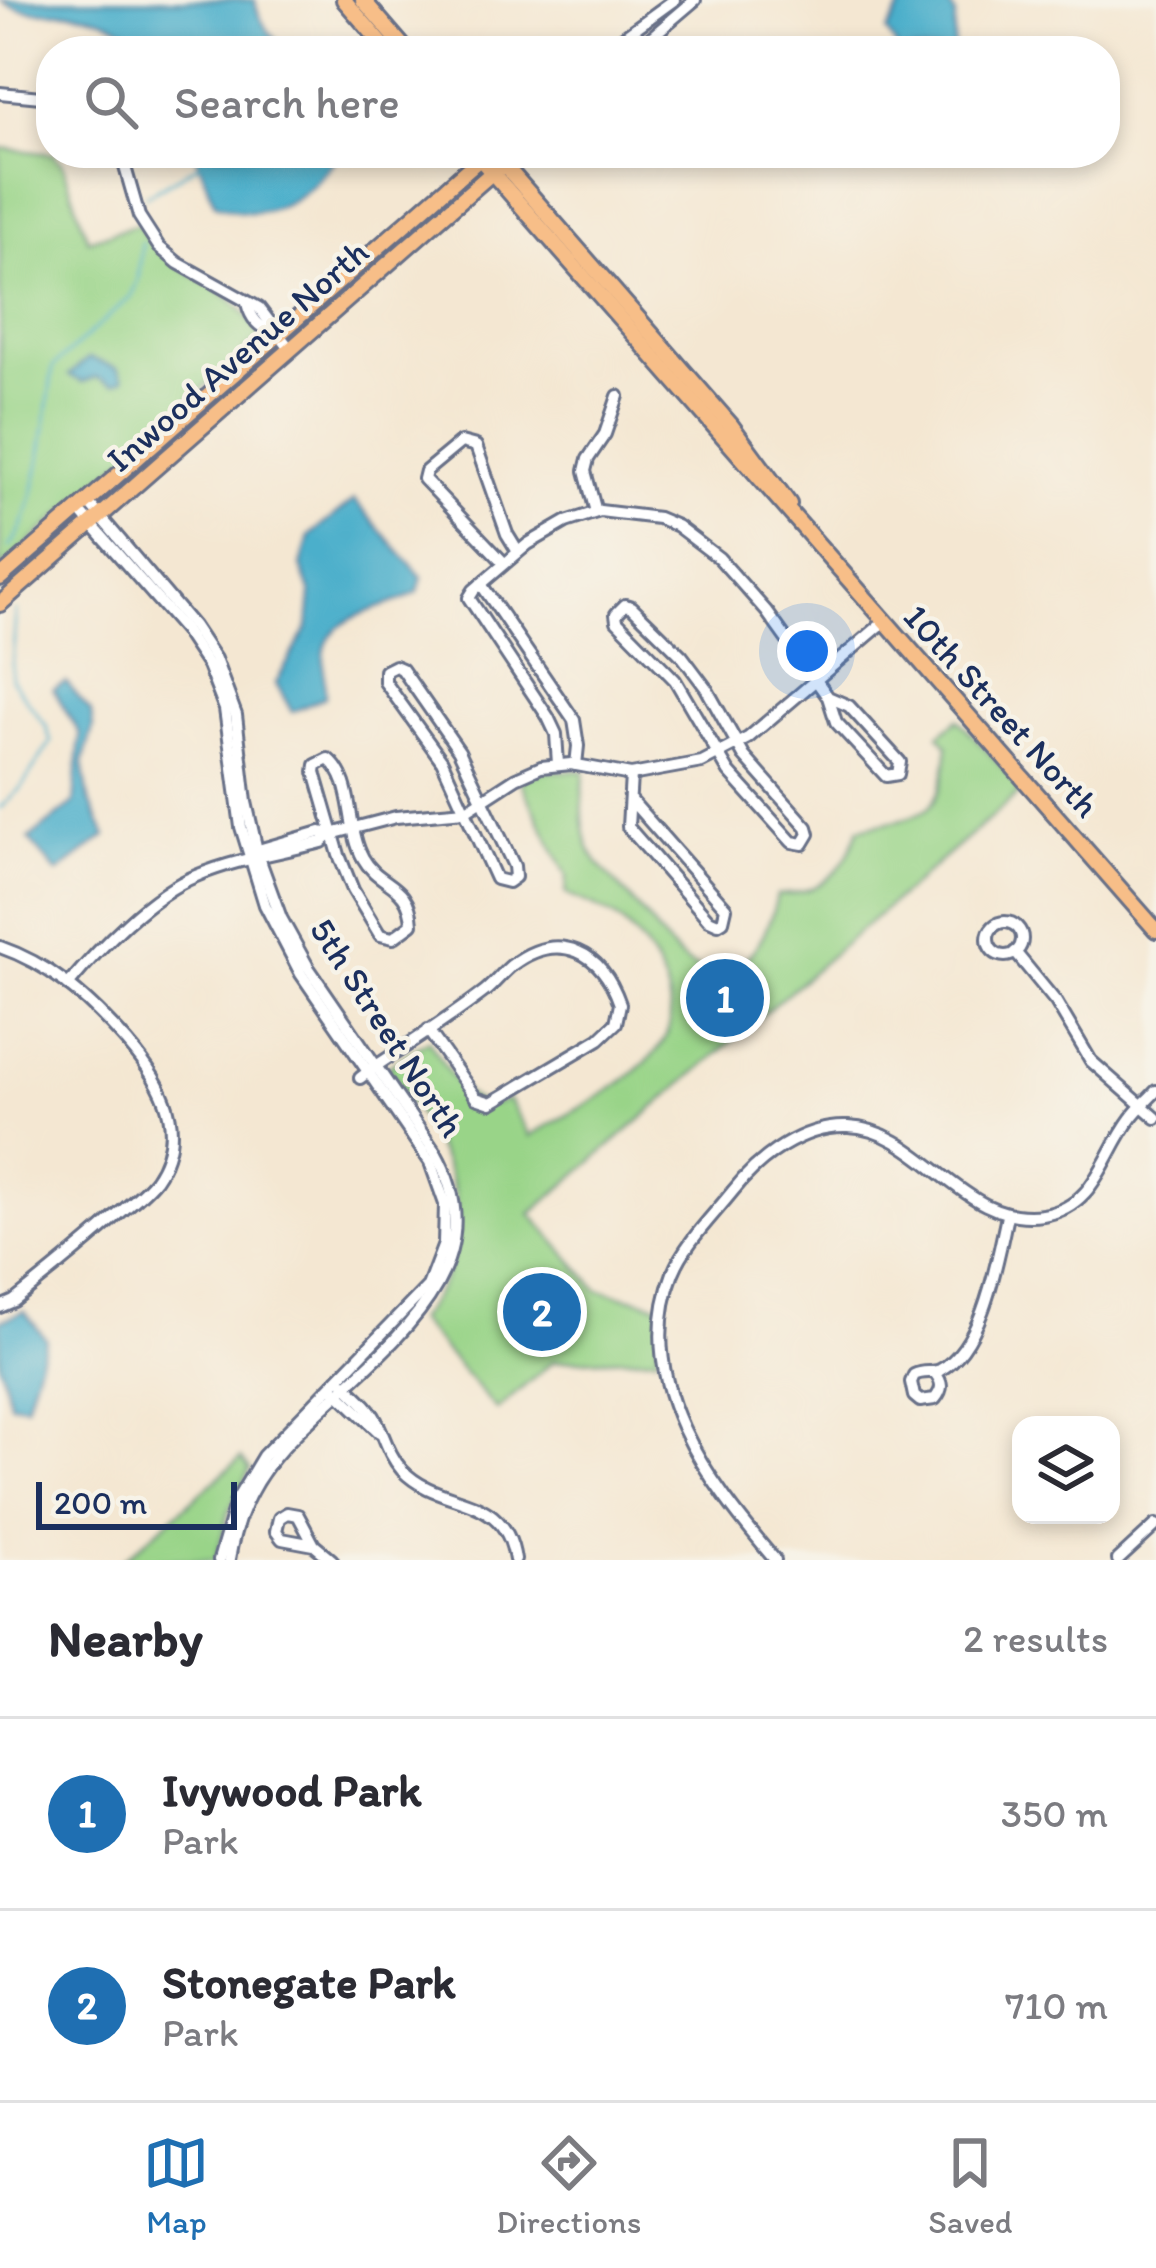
<!DOCTYPE html>
<style>
body{margin:0;font-family:Itim,sans-serif;background:#f2f2f3;color:#2b2b33}
.controls{position:absolute;right:36px;bottom:36px;display:grid;overflow:hidden;border-radius:24px;box-shadow:0 6px 18px #0003}
.controls button{width:108px;height:108px;display:grid;place-items:center;padding:0;border:0;border-bottom:3px solid #e1e1e2;background:#fff;color:#2b2b33;font:60px sans-serif}
.scale{position:absolute;left:36px;bottom:30px;width:201px;box-sizing:border-box;padding-left:12px;border:6px solid #1b2f5e;border-top:0;font-size:33px;line-height:42px;white-space:nowrap;color:#1b2f5e;-webkit-text-stroke:9px #f7f3e8;paint-order:stroke}
.you{position:absolute;left:807px;top:651px;width:42px;height:42px;margin:-30px;border:9px solid #fff;border-radius:50%;background:#1a73e8;box-shadow:0 0 0 18px #1a73e833}
.badge{display:grid;place-items:center;width:78px;height:78px;border-radius:50%;background:#1f6fb2;color:#fff;font-size:39px;font-weight:700}
.pin{position:absolute;translate:-50% -50%;border:6px solid #fff;box-shadow:0 3px 12px #0006}
.list{margin:0;padding:0;list-style:none}
h2{display:flex;justify-content:space-between;align-items:center;height:156px;margin:0;padding:0 48px;font-size:51px}
h2 small{font-size:39px;font-weight:400;color:#7c7c81}
.list li{display:grid;grid-template-columns:78px 1fr auto;gap:36px;align-items:center;box-sizing:border-box;height:192px;padding:0 48px;border-top:3px solid #e1e1e2}
.list b{display:block;font-size:45px;white-space:nowrap}
.list p{margin:0;font-size:39px;white-space:nowrap;color:#7c7c81}
.list em{font-size:39px;font-style:normal;color:#7c7c81}
.icon{flex:none;width:66px;height:66px;fill:none;stroke:currentColor;stroke-width:2;stroke-linecap:round;stroke-linejoin:round}
.map{position:relative;flex:none;width:1156px;height:1560px;overflow:hidden}
.search{position:absolute;background:#fff;box-shadow:0 6px 18px #0003;left:36px;right:36px;top:36px;height:132px;display:flex;align-items:center;gap:30px;box-sizing:border-box;padding:0 42px;border-radius:48px;color:#7c7c81;font-size:45px}
.sheet{height:540px;background:#fff}
nav{display:flex;justify-content:space-around;align-items:center;box-sizing:border-box;height:168px;border-top:3px solid #e1e1e2;background:#fff;font-size:33px;color:#7c7c81}
nav a{display:grid;justify-items:center;gap:6px}
nav .on{color:#1f6fb2}
.map>svg:first-child{display:block}
</style>
<div class="map">
<svg width="1156" height="1560" viewBox="0 0 1156 1560">
<rect width="100%" height="100%" fill="#f7f3e8"/>
<filter id="ink" filterUnits="userSpaceOnUse"><feTurbulence type="fractalNoise" baseFrequency=".00833" numOctaves="2"/><feDisplacementMap in="SourceGraphic" scale="24" xChannelSelector="R" yChannelSelector="G"/><feConvolveMatrix kernelMatrix="1 2 1 2 8 2 1 2 1" color-interpolation-filters="sRGB"/></filter>
<filter id="wash" filterUnits="userSpaceOnUse"><feTurbulence type="fractalNoise" baseFrequency=".004" numOctaves="4" result="noise"/><feDisplacementMap in="SourceGraphic" scale="48" xChannelSelector="R" yChannelSelector="G"/><feGaussianBlur stdDeviation="2.7" result="paint"/><feColorMatrix in="noise" values="0 0 0 0 0 0 0 0 0 0 0 0 0 0 0 0 0 1.4 0 .05"/><feComposite in="paint" operator="in"/></filter>
<g filter="url(#wash)">
<rect width="100%" height="100%" fill="#f4e7d2"/>
<g fill="#99d488" stroke="#5a8273" stroke-width="3">
<path d="M 0,148 L 53,154 L 63,165 L 88,240 L 138,224 C 174,284 230,275 260,337 L 0,569 Z"/>
<path d="M 958,719 L 1023,790 L 531,1214 L 598,1290 L 661,1305 L 657,1357 L 553,1361 L 497,1410 L 417,1320 C 495,1227 446,1153 387,1067 L 428,1040 C 448,1068 469,1121 508,1099 L 530,1136 C 572,1111 621,1090 654,1054 C 691,1015 657,953 623,924 C 608,910 584,903 566,894 L 567,876 L 520,780 L 542,771 L 584,771 C 583,796 580,821 588,845 C 595,866 620,886 634,903 C 651,922 670,953 691,965 C 741,991 769,934 777,895 C 824,893 844,872 859,828 C 925,814 941,821 948,745 L 939,735 Z"/>
<polygon points="241,1458 250,1469 228,1513 216,1560 123,1560"/>
</g>
<g fill="#4cafcb" stroke="#346f94" stroke-width="3">
<path d="M 0,0 L 255,0 C 257,20 272,36 286,51 L 149,51 L 148,45 C 128,29 102,16 76,13 C 50,10 21,15 0,0 Z"/>
<polygon points="911,0 946,0 955,14 954,51 899,51 887,32 903,4"/>
<path d="M 195,153 L 339,153 C 311,196 267,228 215,204 Z"/>
<polygon points="89,358 117,368 124,379 114,384 97,377 83,382 69,375"/>
<path d="M 354,500 L 422,577 L 418,592 C 392,609 333,612 325,649 C 322,663 325,682 325,697 L 292,712 L 276,683 L 308,627 L 311,594 L 301,566 L 309,536 Z"/>
<polygon points="66,682 91,712 93,728 83,763 89,800 106,836 57,873 29,839 74,803 80,734 53,689"/>
<polygon points="24,1311 46,1339 26,1405 10,1403 0,1361 0,1321"/>
</g>
<g fill="none" stroke-linecap="round" stroke-linejoin="round">
<g stroke="#4cafcb" stroke-width="3">
<polyline points="146,196 201,163"/>
<path d="M 9,547 C 38,517 46,413 53,367 L 131,296 L 138,280 L 142,243"/>
<polyline points="0,808 21,788 51,742 46,726 11,679 16,611"/>
</g>
</g>
</g>
<g filter="url(#ink)">
<g fill="none" stroke-linecap="round" stroke-linejoin="round">
<defs>
<g id="minor">
<polyline points="604,51 674,0"/>
<polyline points="635,51 695,0"/>
<polyline points="0,93 51,98"/>
<polyline points="121,153 139,216 159,247 178,263 259,308 290,349"/>
<path d="M 247,303 C 251,320 259,327 275,334"/>
<path d="M 87,501 L 193,626 L 215,659 L 236,715 L 246,802 L 258,855 L 281,918 L 308,967 L 435,1152 C 514,1291 337,1373 267,1467 C 247,1494 234,1526 229,1560"/>
<polyline points="78,509 184,630 208,666 225,709 241,827 265,905 301,974 430,1162 445,1204 444,1244 428,1286 263,1456 236,1501 219,1560"/>
<polyline points="596,512 585,471 588,459 605,434 618,396"/>
<polyline points="504,563 424,479 426,471 461,442 476,446 507,534 518,552"/>
<polyline points="481,584 574,720 578,746 576,765"/>
<polygon points="625,605 632,607 682,656 706,688 744,756 807,827 809,834 803,844 792,842 729,772 675,680 617,621 616,614"/>
<polygon points="395,666 402,669 459,751 514,866 515,877 508,882 496,879 442,761 385,682 385,671"/>
<path d="M 328,759 C 355,780 346,828 363,858 C 379,887 410,882 412,924 L 393,938 L 380,935 L 353,890 L 339,855 L 315,772 L 316,765 Z"/>
<polyline points="558,764 556,734 548,717 469,598 474,590 528,544 566,522 600,511 658,518 677,526 719,558 767,612 828,697 836,722 886,776 898,774 900,762 849,706 828,697"/>
<polyline points="630,799 726,908 723,921 718,924 709,920 628,827 631,775"/>
<polyline points="255,851 320,832 331,834 396,817 465,811 516,778 541,767 571,764 631,775 702,762 748,738 884,622"/>
<circle cx="1005" cy="939" r="17"/>
<path d="M 0,947 C 49,964 84,995 119,1033 C 156,1073 193,1126 155,1180 C 144,1194 127,1206 114,1218 C 82,1247 48,1274 14,1301 L 0,1307"/>
<polyline points="1015,952 1056,1002 1091,1061 1156,1118"/>
<path d="M 68,985 C 99,948 151,894 196,876 C 236,859 280,853 322,842 L 331,834"/>
<path d="M 360,1078 L 376,1066 C 412,1042 450,1018 485,991 C 495,983 502,973 512,965 C 560,929 602,952 620,1004 L 616,1023 L 599,1039 L 491,1103 L 476,1098 L 428,1030"/>
<path d="M 935,1373 C 943,1383 943,1389 935,1399 L 920,1401 L 914,1396 L 911,1382 L 914,1375 C 924,1370 932,1374 940,1370 C 984,1346 997,1260 1007,1216"/>
<path d="M 344,1384 C 355,1395 369,1406 376,1420 C 385,1437 388,1454 402,1470 C 441,1511 505,1489 515,1560"/>
<polyline points="334,1389 379,1432"/>
<polyline points="314,1545 282,1539 276,1531 279,1518 287,1513 298,1515 314,1545 332,1560"/>
<path d="M 775,1560 C 709,1483 631,1381 673,1273 C 685,1243 712,1217 732,1192 C 759,1158 802,1125 848,1127 C 922,1129 963,1227 1043,1215 C 1096,1207 1103,1155 1131,1118 C 1138,1108 1148,1100 1156,1091"/>
<polyline points="1118,1560 1156,1525"/>
</g>
<g id="major">
<polyline points="344,0 388,51"/>
<polyline points="363,0 407,51"/>
<polyline points="475,153 1156,930"/>
<polyline points="494,153 730,424 789,504"/>
<polyline points="0,578 484,155"/>
<polyline points="0,604 503,163"/>
</g>
</defs>
<use href="#minor" stroke="#676f87" stroke-width="16"/>
<use href="#major" stroke="#676f87" stroke-width="20"/>
<use href="#minor" stroke="#fff" stroke-width="10"/>
<use href="#major" stroke="#f7be88" stroke-width="14"/>
</g>
</g>
<g text-anchor="middle" stroke-width="9" stroke-linejoin="round" paint-order="stroke">
<g font-size="36" fill="#1b2f5e" stroke="#f7f3e8">
<text transform="translate(237 355) rotate(-41)" y="13">Inwood Avenue North</text>
<text transform="translate(1002 710) rotate(48)" y="13">10th Street North</text>
<text transform="translate(388 1027) rotate(57)" y="13">5th Street North</text>
</g>
</g>
</svg>
<div class="controls">
<button><svg class="icon" aria-label="layers" viewBox="0 0 24 24"><path d="M12 4l9 5-9 5-9-5zM3 14l9 5 9-5"/></svg></button>
</div>
<div class="scale">200 m</div>
<div class="you"></div>
<div class="pin badge" style="left:725px;top:998px">1</div>
<div class="pin badge" style="left:542px;top:1312px">2</div>
<div class="search"><svg class="icon" aria-label="search" viewBox="0 0 24 24"><circle cx="10" cy="10" r="6"/><path d="M15 15l6 6"/></svg>Search here</div>
</div>
<section class="sheet">
<h2>Nearby<small>2 results</small></h2>
<ul class="list">
<li><span class="badge">1</span><div><b>Ivywood Park</b><p>Park</p></div><em>350 m</em></li>
<li><span class="badge">2</span><div><b>Stonegate Park</b><p>Park</p></div><em>710 m</em></li>
</ul>
</section>
<nav>
<a class="on"><svg class="icon" aria-label="map" viewBox="0 0 24 24"><path d="M3 6l6-2 6 2 6-2v14l-6 2-6-2-6 2zM9 4v14M15 6v14"/></svg>Map</a>
<a><svg class="icon" aria-label="directions" viewBox="0 0 24 24"><path d="M12 3l9 9-9 9-9-9zM9 14v-3h6M13 9l2 2-2 2"/></svg>Directions</a>
<a><svg class="icon" aria-label="saved" viewBox="0 0 24 24"><path d="M7 4h10v16l-5-4-5 4z"/></svg>Saved</a>
</nav>
